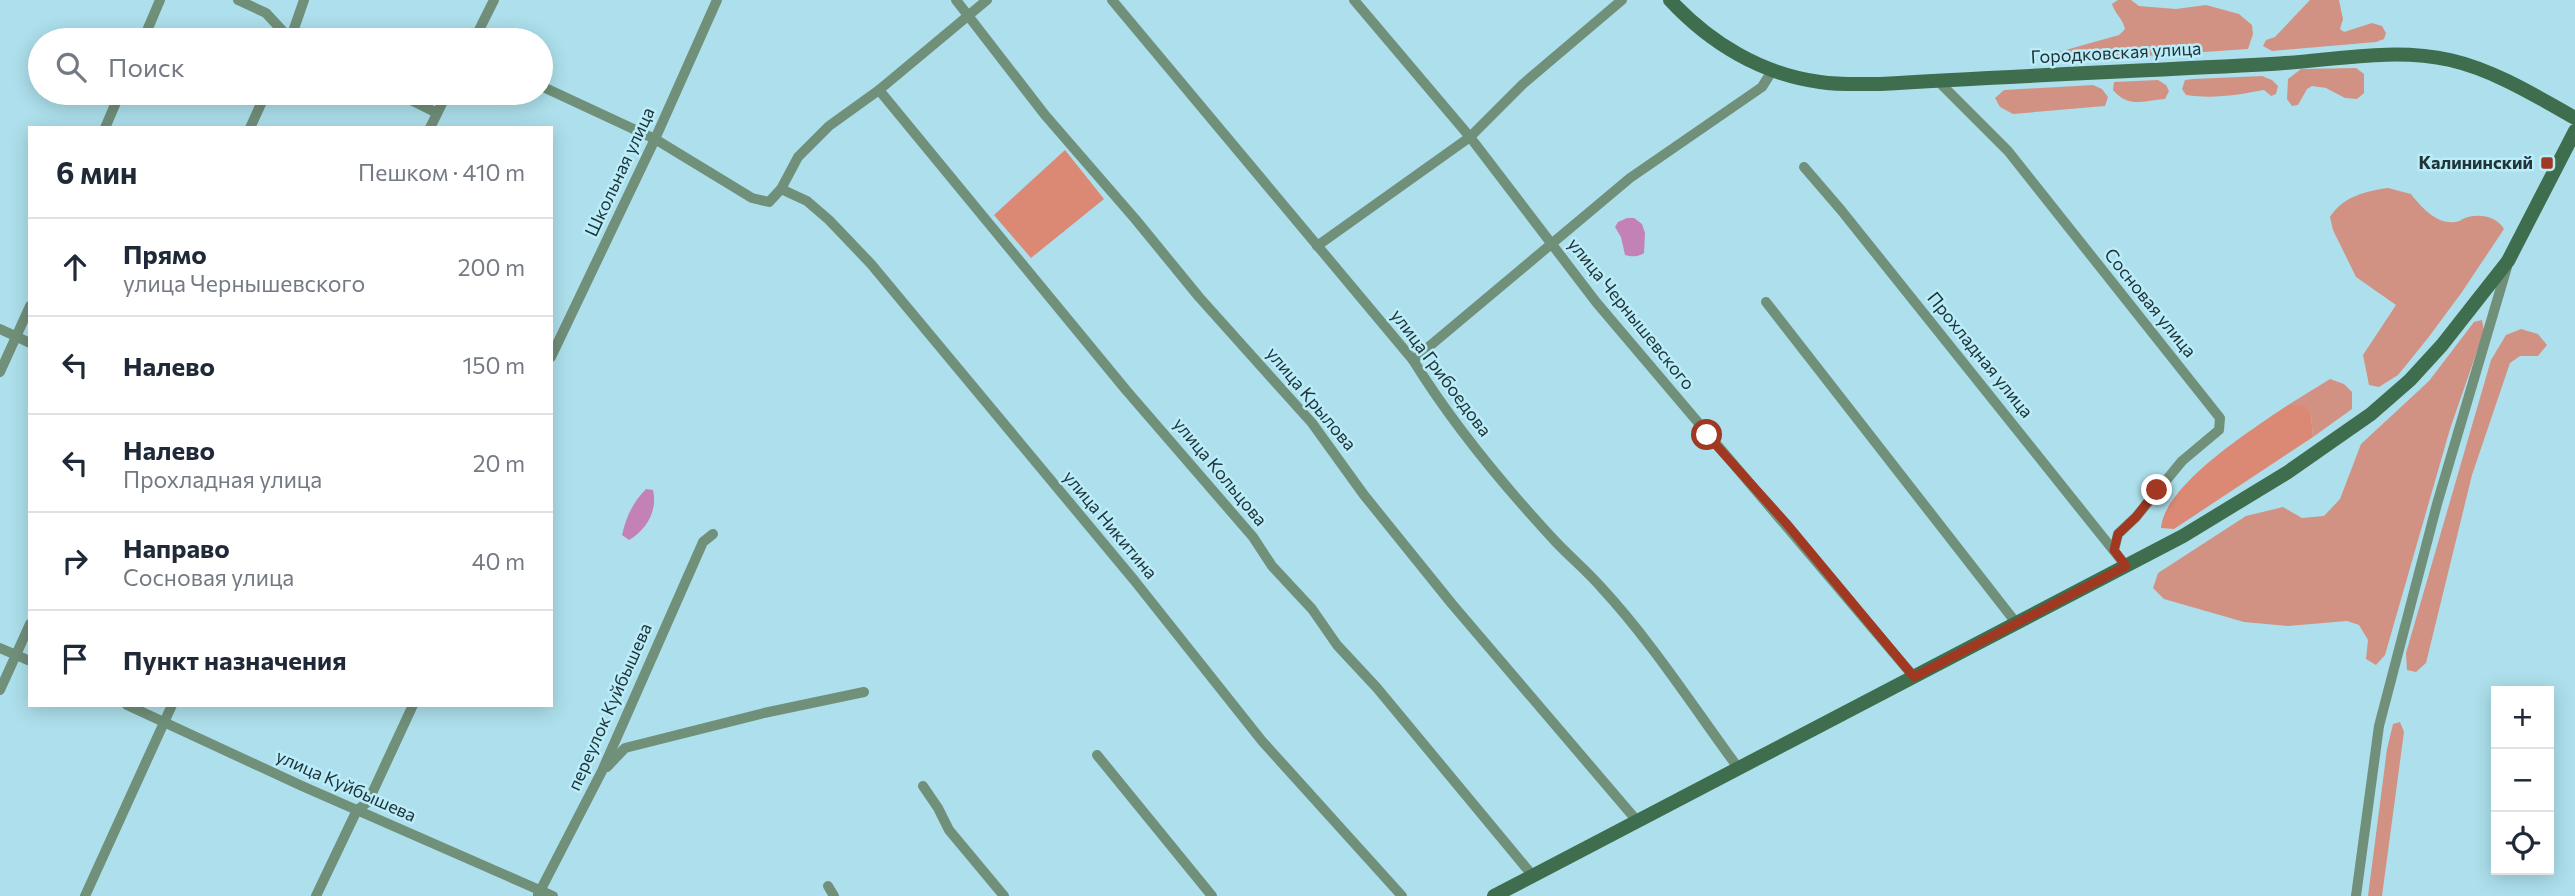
<!DOCTYPE html>
<html lang="ru">
<meta charset="utf-8">
<style>
body{margin:0;font-family:Commissioner,sans-serif;background:#f2f2f3;color:#1f2937}
.controls{position:absolute;right:21px;bottom:21px;display:grid;overflow:hidden;border-radius:0px;box-shadow:0 4px 18px #0003}
.controls button{width:63px;height:63px;display:grid;place-items:center;padding:0;border:0;border-bottom:2px solid #e0e1e3;background:#fff;color:#1f2937;font:35px sans-serif}
.stop{position:absolute;width:21px;height:21px;margin:-16px;border:5px solid #a13821;border-radius:50%;background:#fff}
.stop.end{background:#a13821;border-color:#fff;box-shadow:0 2px 7px #0008}
.list{margin:0;padding:0;list-style:none}
h2{display:flex;justify-content:space-between;align-items:center;height:91px;margin:0;padding:0 28px;font-size:30px}
h2 small{font-size:23px;font-weight:400;color:#747a83}
.list li{display:grid;grid-template-columns:46px 1fr auto;gap:21px;align-items:center;box-sizing:border-box;height:98px;padding:0 28px;border-top:2px solid #e0e1e3}
.list b{display:block;font-size:26px;white-space:nowrap}
.list p{margin:0;font-size:23px;white-space:nowrap;color:#747a83}
.list em{font-size:23px;font-style:normal;color:#747a83}
.icon{flex:none;width:38px;height:38px;fill:none;stroke:currentColor;stroke-width:2;stroke-linecap:round;stroke-linejoin:round}
.map{position:relative;flex:none;width:2575px;height:896px;overflow:hidden}
.search{position:absolute;background:#fff;box-shadow:0 4px 18px #0003;left:28px;top:28px;width:525px;height:77px;display:flex;align-items:center;gap:18px;box-sizing:border-box;padding:0 24px;border-radius:38px;color:#747a83;font-size:26px}
.panel{position:absolute;background:#fff;box-shadow:0 4px 18px #0003;left:28px;top:126px;width:525px;height:581px;border-radius:0px}
.map>svg:first-child{display:block}
</style>
<div class="map">
<svg width="2575" height="896" viewBox="0 0 2575 896">
<rect width="100%" height="100%" fill="#ade0ec"/>
<g fill="#d29283">
<path d="M 2118,0 L 2131,0 L 2139,6 L 2176,9 L 2206,5 L 2239,14 L 2252,25 L 2253,34 L 2248,49 L 2057,62 L 2050,58 L 2055,53 L 2119,35 L 2125,29 C 2123,19 2115,14 2112,4 Z"/>
<polygon points="2310,0 2339,0 2343,19 2340,29 2344,32 2372,23 2382,26 2386,33 2384,39 2376,42 2272,51 2263,46 2266,40 2275,37"/>
<polygon points="2356,68 2364,74 2364,93 2357,99 2345,98 2326,88 2312,86 2307,89 2298,105 2292,106 2287,99 2288,79 2301,69"/>
<path d="M 2262,76 L 2272,80 L 2278,86 L 2276,94 L 2271,96 L 2264,90 C 2237,95 2214,99 2186,95 L 2182,89 L 2185,80 L 2193,79 Z"/>
<path d="M 2158,80 L 2166,85 L 2169,91 L 2165,99 C 2143,101 2128,108 2113,90 L 2114,82 Z"/>
<polygon points="2093,85 2102,89 2108,97 2105,106 2013,114 2000,107 1995,98 2004,90"/>
<path d="M 2388,188 L 2411,194 C 2420,206 2437,225 2455,222 C 2459,222 2462,219 2465,218 C 2478,213 2497,216 2504,229 L 2462,292 L 2428,338 L 2398,375 L 2379,387 L 2369,385 L 2363,355 L 2396,305 L 2356,277 L 2333,230 L 2330,217 C 2342,197 2366,191 2388,188 Z"/>
<polygon points="2482,320 2484,331 2450,429 2385,655 2376,665 2366,659 2368,640 2359,625 2347,621 2288,626 2244,622 2164,599 2153,588 2158,573 2246,516 2283,507 2302,518 2324,516 2340,499 2361,444 2429,381 2474,322"/>
<polygon points="2521,329 2538,334 2547,345 2538,356 2520,356 2510,363 2472,475 2426,663 2416,672 2407,670 2406,653 2491,360 2506,335"/>
<polygon points="2330,379 2344,384 2352,392 2352,409 2313,437 2311,415 2288,405"/>
<polygon points="2400,722 2404,732 2382,896 2368,896 2387,749 2393,724"/>
</g>
<g fill="#db8874">
<polygon points="1065,150 1104,199 1031,258 994,215"/>
<path d="M 2288,405 L 2305,406 L 2311,415 L 2313,437 L 2174,529 L 2161,528 C 2164,485 2254,428 2288,405 Z"/>
</g>
<g fill="#c381b6">
<path d="M 1627,218 L 1634,218 L 1642,224 L 1645,233 L 1644,253 C 1638,257 1632,257 1625,255 L 1621,237 L 1615,227 L 1618,222 Z"/>
<path d="M 646,489 L 653,490 C 658,511 646,530 629,540 L 622,535 C 626,517 633,502 646,489 Z"/>
</g>
<g fill="none" stroke-linecap="round" stroke-linejoin="round">
<g stroke="#71907a" stroke-width="10">
<polyline points="238,0 266,13 291,40"/>
<polyline points="956,0 1045,115 1136,220 1199,297 1312,423 1364,495 1452,604 1638,822"/>
<path d="M 1112,0 L 1413,360 C 1452,423 1504,486 1555,541 C 1569,556 1586,570 1600,586 C 1652,642 1694,708 1739,769"/>
<polyline points="1354,0 1470,137 1596,302 1914,677"/>
<polyline points="143,40 160,0"/>
<polyline points="290,40 304,0"/>
<polyline points="474,40 494,0"/>
<polyline points="1938,81 2008,151 2220,418 2219,430 2182,461 2136,517 2118,534 2114,550"/>
<polyline points="541,86 655,139 752,198 769,202 781,189 798,157 829,126 879,90 987,0"/>
<polyline points="879,90 1126,390 1253,537 1272,566 1312,609 1337,645 1377,688 1533,876"/>
<polyline points="397,93 437,113"/>
<polyline points="105,128 120,93"/>
<polyline points="250,128 266,93"/>
<polyline points="430,128 447,93"/>
<polyline points="1804,167 1841,210 2126,566"/>
<polyline points="781,189 807,201 829,220 871,264 1134,580 1262,741 1402,896"/>
<polyline points="1317,246 1470,137 1523,84 1622,0"/>
<polyline points="1766,302 2017,624"/>
<polyline points="0,329 30,343"/>
<polyline points="551,357 655,139 717,0"/>
<polyline points="1413,360 1630,178 1762,87 1772,71"/>
<polyline points="0,372 30,306"/>
<polyline points="0,648 30,661"/>
<polyline points="0,690 30,624"/>
<polyline points="127,705 302,786 553,896"/>
<polyline points="1097,755 1212,896"/>
<polyline points="607,767 625,748 764,713 864,692"/>
<polyline points="923,786 938,808 949,830 1004,896"/>
<polyline points="828,886 834,896"/>
<polyline points="538,895 602,771 703,542 713,534"/>
<polyline points="85,896 172,705"/>
<polyline points="316,896 357,810 368,802 413,705"/>
<polyline points="2356,896 2379,726 2437,504 2507,267"/>
</g>
<g stroke="#3e6e4e" stroke-width="14">
<path d="M 1670,0 C 1710,43 1761,74 1820,82 C 1839,85 1860,84 1880,84 C 2010,76 2141,71 2271,64 C 2330,61 2391,47 2450,60 C 2494,70 2536,96 2575,118"/>
<polyline points="1494,896 2183,536 2288,472 2371,414 2410,380 2442,345 2508,261 2575,131"/>
</g>
</g>
<g fill="none" stroke-linecap="round" stroke-linejoin="round">
<polyline stroke="#a13821" stroke-width="9" points="1707,435 1786,523 1914,677 2126,566 2114,550 2118,534 2136,517 2157,490"/>
</g>
<rect fill="#a13821" stroke="#baedf9" stroke-width="2.5" x="2540" y="156" width="14" height="14" rx="3.5"/>
<g text-anchor="middle" stroke-width="5" stroke-linejoin="round" paint-order="stroke">
<g font-size="18" fill="#213539" stroke="#baedf9">
<text transform="translate(2116 53) rotate(-3)" y="6">Городковская улица</text>
<text transform="translate(620 172) rotate(-65)" y="6">Школьная улица</text>
<text transform="translate(2150 303) rotate(51)" y="6">Сосновая улица</text>
<text transform="translate(1631 314) rotate(51)" y="6">улица Чернышевского</text>
<text transform="translate(1980 355) rotate(51)" y="6">Прохладная улица</text>
<text transform="translate(1441 373) rotate(53)" y="6">улица Грибоедова</text>
<text transform="translate(1311 399) rotate(50)" y="6">улица Крылова</text>
<text transform="translate(1220 472) rotate(50)" y="6">улица Кольцова</text>
<text transform="translate(1110 525) rotate(50)" y="6">улица Никитина</text>
<text transform="translate(610 707) rotate(-66)" y="6">переулок Куйбышева</text>
<text transform="translate(346 786) rotate(24)" y="6">улица Куйбышева</text>
</g>
<g font-size="18" font-weight="bold" fill="#213539" stroke="#baedf9" text-anchor="end">
<text x="2533" y="169">Калининский</text>
</g>
</g>
</svg>
<div class="controls">
<button>+</button>
<button>−</button>
<button><svg class="icon" aria-label="locate" viewBox="0 0 24 24"><circle cx="12" cy="12" r="6"/><path d="M12 2v4M12 18v4M2 12h4M18 12h4"/></svg></button>
</div>
<div class="stop" style="left:1707px;top:435px"></div>
<div class="stop end" style="left:2157px;top:490px"></div>
<div class="search"><svg class="icon" aria-label="search" viewBox="0 0 24 24"><circle cx="10" cy="10" r="6"/><path d="M15 15l6 6"/></svg>Поиск</div>
<section class="panel">
<h2>6 мин<small>Пешком · 410 m</small></h2>
<ul class="list">
<li><svg class="icon" aria-label="ahead" viewBox="0 0 24 24"><path d="M12 20V5M6 11l6-6 6 6"/></svg><div><b>Прямо</b><p>улица Чернышевского</p></div><em>200 m</em></li>
<li><svg class="icon" aria-label="left" viewBox="0 0 24 24"><path d="M17 20v-9H6M10 6l-5 5 5 5"/></svg><div><b>Налево</b></div><em>150 m</em></li>
<li><svg class="icon" aria-label="left" viewBox="0 0 24 24"><path d="M17 20v-9H6M10 6l-5 5 5 5"/></svg><div><b>Налево</b><p>Прохладная улица</p></div><em>20 m</em></li>
<li><svg class="icon" aria-label="right" viewBox="0 0 24 24"><path d="M7 20v-9h11M14 6l5 5-5 5"/></svg><div><b>Направо</b><p>Сосновая улица</p></div><em>40 m</em></li>
<li><svg class="icon" aria-label="arrive" viewBox="0 0 24 24"><path d="M6 21V4h12l-3 4 3 4H6"/></svg><div><b>Пункт назначения</b></div></li>
</ul>
</section>
</div>
